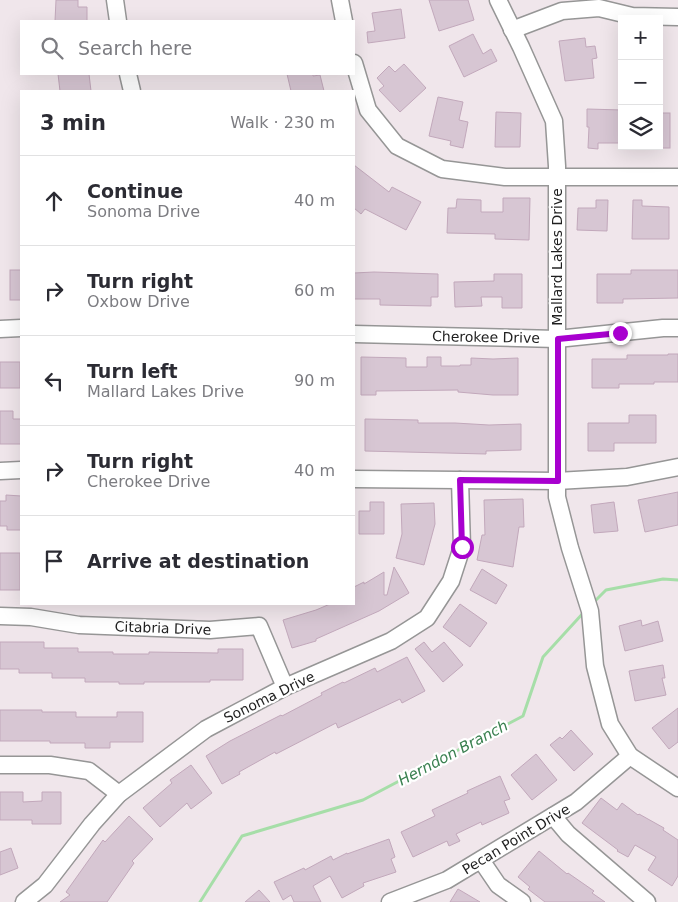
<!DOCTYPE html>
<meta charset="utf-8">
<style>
body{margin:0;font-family:"DejaVu Sans",sans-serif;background:#f7f7f7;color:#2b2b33}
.controls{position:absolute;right:15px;top:15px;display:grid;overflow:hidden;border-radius:0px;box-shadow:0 5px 20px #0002}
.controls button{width:45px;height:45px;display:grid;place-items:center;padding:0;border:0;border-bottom:1px solid #e1e1e2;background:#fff;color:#2b2b33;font:25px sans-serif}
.stop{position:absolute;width:15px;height:15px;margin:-11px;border:4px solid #a800cf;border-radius:50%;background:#fff}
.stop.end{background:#a800cf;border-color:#fff;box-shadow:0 1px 5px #0008}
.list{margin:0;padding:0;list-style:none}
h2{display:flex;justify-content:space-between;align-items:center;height:65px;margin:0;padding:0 20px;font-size:21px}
h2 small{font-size:16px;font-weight:400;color:#7c7c81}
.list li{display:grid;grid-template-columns:32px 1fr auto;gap:15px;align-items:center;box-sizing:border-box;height:90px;padding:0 20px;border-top:1px solid #e1e1e2}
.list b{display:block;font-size:19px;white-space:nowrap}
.list p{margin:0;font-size:16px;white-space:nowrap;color:#7c7c81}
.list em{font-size:16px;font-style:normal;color:#7c7c81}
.icon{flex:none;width:28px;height:28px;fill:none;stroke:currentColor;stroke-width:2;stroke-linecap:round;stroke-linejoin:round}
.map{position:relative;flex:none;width:678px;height:902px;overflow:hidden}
.search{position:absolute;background:#fff;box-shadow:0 5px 20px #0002;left:20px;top:20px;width:335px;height:55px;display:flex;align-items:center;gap:12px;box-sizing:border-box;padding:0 18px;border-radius:0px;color:#7c7c81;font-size:19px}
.panel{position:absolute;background:#fff;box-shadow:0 5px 20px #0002;left:20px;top:90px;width:335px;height:515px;border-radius:0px}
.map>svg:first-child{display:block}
</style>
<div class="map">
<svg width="678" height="902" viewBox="0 0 678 902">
<rect width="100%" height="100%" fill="#f0e6eb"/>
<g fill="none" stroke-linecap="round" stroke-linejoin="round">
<g stroke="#a6dea8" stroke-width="3">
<polyline points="593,603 606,590 663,579 678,580"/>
<polyline points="200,902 242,836 363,800 523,716 543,657 585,611"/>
</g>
</g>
<g fill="#d7c6d3" stroke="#c2a8bb">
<polygon points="56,0 78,0 78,7 87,7 87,21 55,21"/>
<polygon points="429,0 468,0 474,20 439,31"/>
<polygon points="401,9 405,38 368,43 367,32 375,31 372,13"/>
<polygon points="473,34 483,54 491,49 497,61 464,77 449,46"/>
<polygon points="585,38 586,47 595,46 597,58 592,59 594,78 565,81 559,41"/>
<polygon points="404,64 426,88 400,112 379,90 384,86 377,78 389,66 395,72"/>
<polygon points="58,74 89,74 91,91 60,91"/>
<polygon points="287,74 313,74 313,76 320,75 324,91 291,91"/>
<polygon points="438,97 463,102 459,120 468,122 463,148 450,145 451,141 429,136"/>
<polygon points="587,109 622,110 622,143 598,143 598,149 588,148 589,127 587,127"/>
<polygon points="496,112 521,113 520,147 495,147"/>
<rect x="659" y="113" width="11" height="35"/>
<polygon points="354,165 389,192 392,187 421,202 406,230 365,209 361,214 354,208"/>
<polygon points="503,198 530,198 529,240 495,239 495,234 447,233 448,208 456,208 457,199 481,200 481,212 503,212"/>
<polygon points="596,200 608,200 607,231 577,230 578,208 596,208"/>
<polygon points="633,200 642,200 642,206 669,207 669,239 632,239"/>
<rect x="10" y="270" width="11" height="30"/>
<polygon points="631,270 678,270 678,298 623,299 623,303 597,303 597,274 631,274"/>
<polygon points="374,272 438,274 438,297 431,297 431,306 380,305 380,299 354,299 354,273"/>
<polygon points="494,274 522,274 522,308 502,308 502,297 481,297 482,306 455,307 454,282 494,281"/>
<polygon points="668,354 678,354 678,382 654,382 654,384 619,384 619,388 592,388 592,359 627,359 627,355 668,355"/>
<polygon points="361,357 406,358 406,367 427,367 427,357 441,357 441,366 460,366 460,365 471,365 471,358 493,359 518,358 518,395 493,395 458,392 458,390 376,391 376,395 361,395"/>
<rect x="0" y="362" width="20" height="26"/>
<polygon points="0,411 13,411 13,419 21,419 21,444 0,444"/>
<polygon points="629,415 656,415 656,443 614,443 614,451 588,451 588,423 629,423"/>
<polygon points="365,419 418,420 418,423 455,423 489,425 521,424 521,450 486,451 486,454 365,451"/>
<polygon points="678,492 678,525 645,532 638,500"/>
<polygon points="6,495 21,496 21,530 7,530 7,526 0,526 0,501 6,501"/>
<polygon points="523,499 524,527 519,527 513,567 477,560 482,535 485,535 484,500"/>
<polygon points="370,502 384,502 384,534 359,534 359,511 370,511"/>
<polygon points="614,502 618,531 594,533 591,505"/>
<polygon points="434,503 435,524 424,565 396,558 402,534 401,504"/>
<rect x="0" y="553" width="20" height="37"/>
<polygon points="394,567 409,593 379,611 316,639 316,641 292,648 283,620 316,610 330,604 354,604 354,587 364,582 364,584 384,572 384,595 387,595"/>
<polygon points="482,569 507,585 496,604 470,590"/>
<polygon points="460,604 487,623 470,647 443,627"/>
<polygon points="641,620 642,626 658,621 663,641 625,651 619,626"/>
<polygon points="0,642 44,642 44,648 78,648 78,652 113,652 113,654 149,654 149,652 218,653 218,649 243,649 243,680 210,680 210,682 144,682 144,684 119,684 119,682 85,682 85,678 52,678 52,673 19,673 19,669 0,669"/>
<polygon points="424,642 432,652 444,642 463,665 443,682 415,649"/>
<polygon points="407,657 425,691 402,703 400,699 338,728 336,723 276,754 275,752 239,772 240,774 222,784 206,756 230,741 281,715 282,716 322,695 321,693 343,682 344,683 375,668 377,672"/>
<polygon points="663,665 665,678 662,678 666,695 635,701 629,671"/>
<polygon points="678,708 678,742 669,749 652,728"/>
<polygon points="0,710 42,710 42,712 76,712 76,717 117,717 117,712 143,712 143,742 110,742 110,748 85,748 85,743 50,743 50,741 0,741"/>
<polygon points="571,730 593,754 574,771 550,745 560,737 562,739"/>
<polygon points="536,754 557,780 532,800 511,775"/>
<polygon points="191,765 212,793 191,809 187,803 160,827 143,808 172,783 170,780"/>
<polygon points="500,776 510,799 504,801 509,813 482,825 481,822 456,834 460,841 449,846 447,841 413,857 401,832 435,816 432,810 468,793 467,791"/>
<polygon points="0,792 23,792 23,802 42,801 42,792 61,792 61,824 32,824 32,820 0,820"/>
<polygon points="601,798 617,810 622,803 638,815 639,814 664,828 663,830 678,840 678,876 672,886 648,870 656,857 635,845 628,857 617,851 618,850 582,823"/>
<polygon points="129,816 153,839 132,861 134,863 107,902 60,902 70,895 66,892 103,840 105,842"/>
<polygon points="389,839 395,857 391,859 396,872 363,883 364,886 342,898 330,876 313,886 321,902 294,902 291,895 283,900 274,882 304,868 305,870 331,856 333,860 347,853 347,854"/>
<polygon points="11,848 18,868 0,875 0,852"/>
<polygon points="539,851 567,874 568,873 594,891 592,893 605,902 545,902 528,889 530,887 518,877"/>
<polygon points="458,889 480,902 450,902"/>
<polygon points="259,890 270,902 245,902"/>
</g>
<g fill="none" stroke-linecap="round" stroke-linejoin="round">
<defs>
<g id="minor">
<polyline points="115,0 118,21"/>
<polyline points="340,0 344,21"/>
<polyline points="498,0 521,47 554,121 557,166 557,497 570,548 590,611 595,666 610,724 630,756 678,788"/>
<polyline points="512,30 562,11 599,8 632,16 678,17"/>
<polyline points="354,63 368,110 397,146 442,169 505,177 678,177"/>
<polyline points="128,74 132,91"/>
<polyline points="0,329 21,328"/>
<polyline points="354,334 557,339 663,328 678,328"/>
<polyline points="0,471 21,470"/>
<polyline points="354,479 557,481 627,477 678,467"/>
<polyline points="0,616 31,617 79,625 210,630 259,626 285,687"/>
<polyline points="0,765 50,765 89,771 119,794"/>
<polyline points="553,816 568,834 647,902"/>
<polyline points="481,860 498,885 522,902"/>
<polyline points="24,902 45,885 92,824 119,794 206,729 285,687 391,641 427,618 451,581 462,547 460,480"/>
<polyline points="390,902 447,880 576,802 630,756"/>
</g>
</defs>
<use href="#minor" stroke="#969696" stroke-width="19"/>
<use href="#minor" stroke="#fff" stroke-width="16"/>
</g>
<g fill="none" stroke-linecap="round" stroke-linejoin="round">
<polyline stroke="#a800cf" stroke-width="6" points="462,547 460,480 558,481 558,339 620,333"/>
</g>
<g text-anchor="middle" stroke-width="4.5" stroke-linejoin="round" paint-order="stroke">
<g font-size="14" fill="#1f1f1f" stroke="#fff">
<text transform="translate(557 257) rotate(-90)" y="5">Mallard Lakes Drive</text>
<text transform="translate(486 337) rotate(1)" y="5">Cherokee Drive</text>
<text transform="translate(163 628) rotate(2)" y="5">Citabria Drive</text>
<text transform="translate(269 697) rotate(-26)" y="5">Sonoma Drive</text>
<text transform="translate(516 839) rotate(-31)" y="5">Pecan Point Drive</text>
</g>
<g font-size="15" font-style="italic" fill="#3a8050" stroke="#fff">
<text transform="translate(453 753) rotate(-28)" y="5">Herndon Branch</text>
</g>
</g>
</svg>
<div class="controls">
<button>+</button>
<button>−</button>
<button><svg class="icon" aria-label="layers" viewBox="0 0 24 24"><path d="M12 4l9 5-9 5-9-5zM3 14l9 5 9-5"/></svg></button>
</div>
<div class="stop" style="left:462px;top:547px"></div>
<div class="stop end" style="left:620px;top:333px"></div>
<div class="search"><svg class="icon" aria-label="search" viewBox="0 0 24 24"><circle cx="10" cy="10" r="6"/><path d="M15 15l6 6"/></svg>Search here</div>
<section class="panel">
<h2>3 min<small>Walk · 230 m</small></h2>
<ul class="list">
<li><svg class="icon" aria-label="ahead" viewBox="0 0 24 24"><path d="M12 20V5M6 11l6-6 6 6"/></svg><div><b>Continue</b><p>Sonoma Drive</p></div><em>40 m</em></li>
<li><svg class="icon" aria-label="right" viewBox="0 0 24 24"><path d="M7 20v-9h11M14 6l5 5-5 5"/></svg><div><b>Turn right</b><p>Oxbow Drive</p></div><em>60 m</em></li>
<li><svg class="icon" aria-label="left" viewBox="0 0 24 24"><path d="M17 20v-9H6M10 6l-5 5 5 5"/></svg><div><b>Turn left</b><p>Mallard Lakes Drive</p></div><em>90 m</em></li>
<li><svg class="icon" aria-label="right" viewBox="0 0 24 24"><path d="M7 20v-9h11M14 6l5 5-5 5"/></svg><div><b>Turn right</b><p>Cherokee Drive</p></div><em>40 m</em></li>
<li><svg class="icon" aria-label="arrive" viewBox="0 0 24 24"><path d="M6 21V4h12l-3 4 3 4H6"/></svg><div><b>Arrive at destination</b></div></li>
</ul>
</section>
</div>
